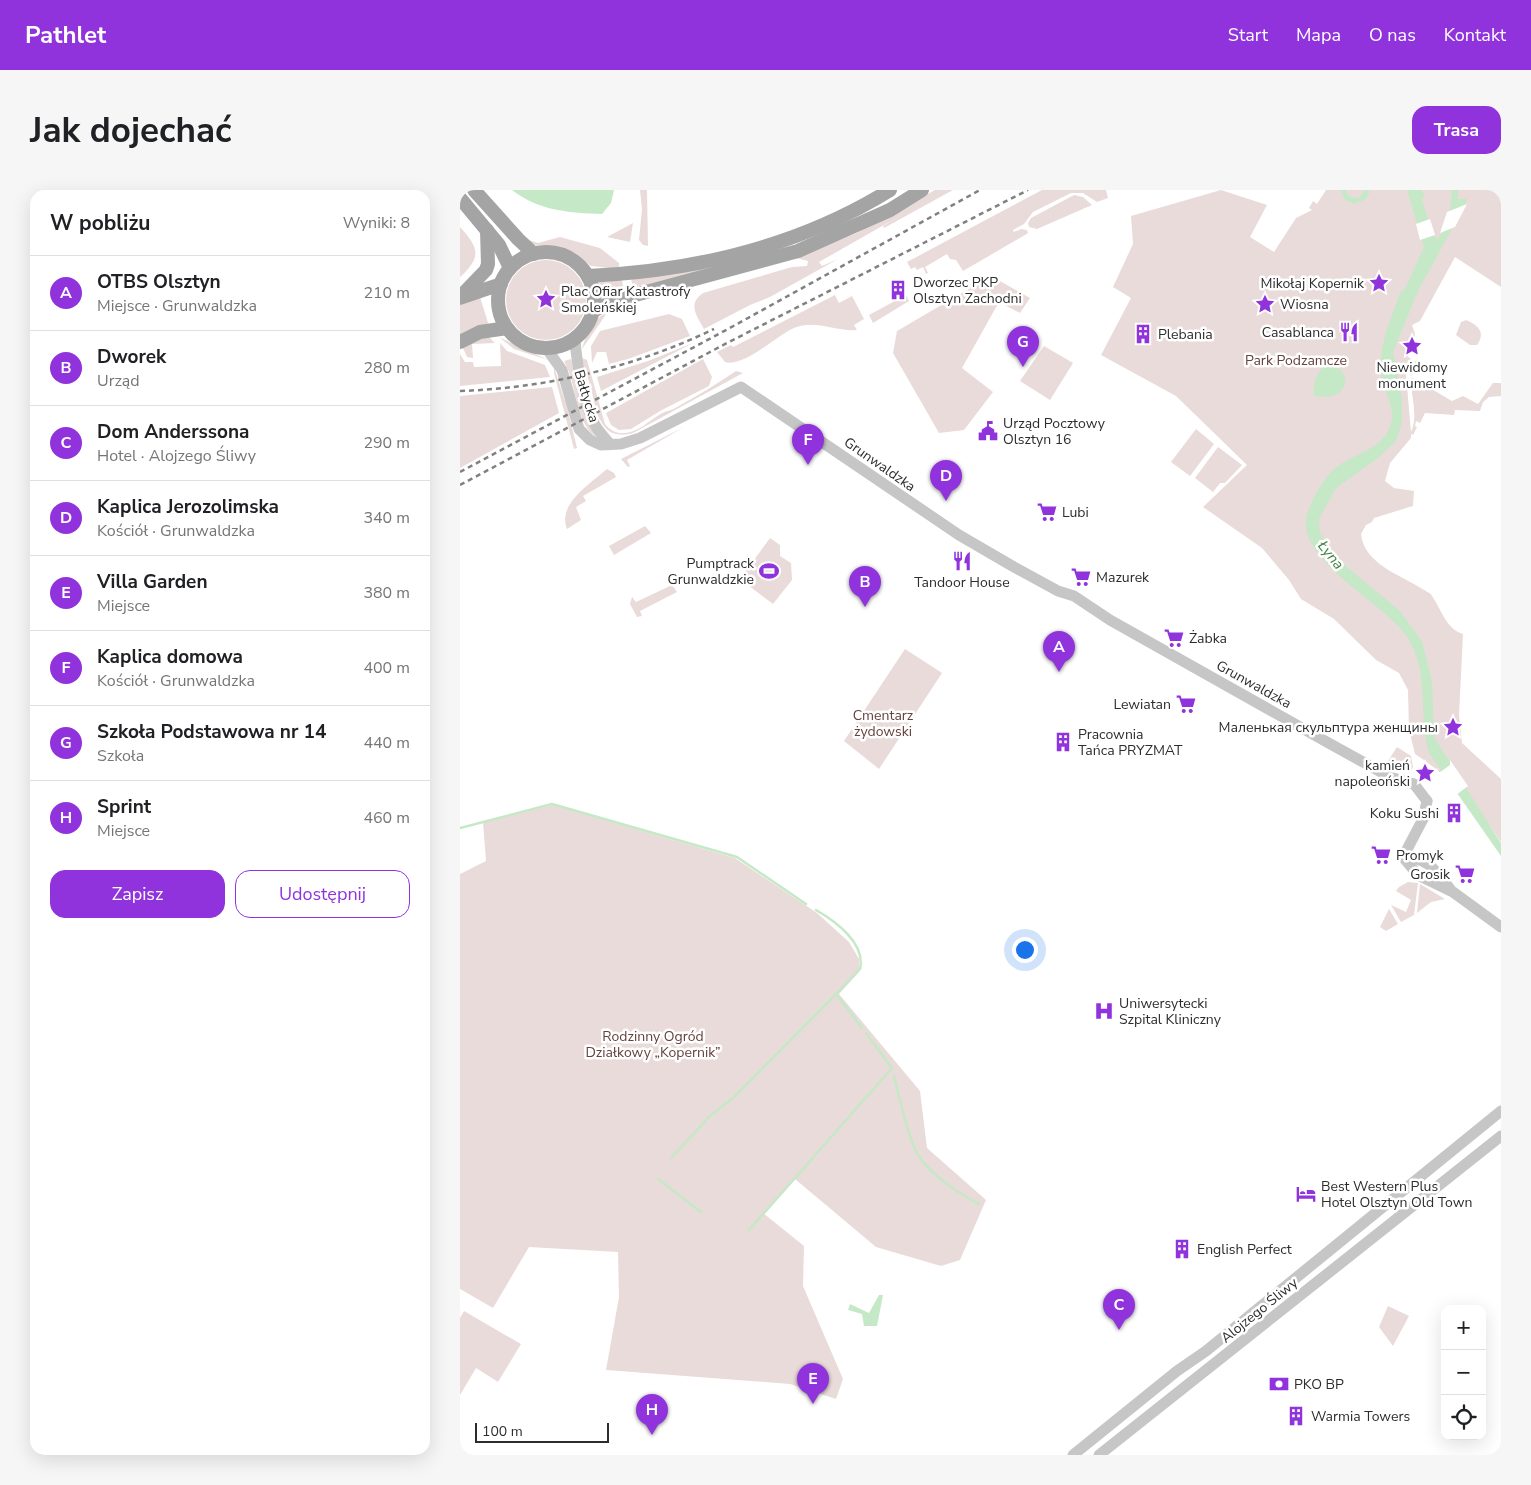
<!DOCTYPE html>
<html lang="pl">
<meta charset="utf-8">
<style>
body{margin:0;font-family:"Nunito Sans",sans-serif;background:#f6f6f6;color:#202124}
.controls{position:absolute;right:15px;bottom:15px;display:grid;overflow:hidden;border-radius:10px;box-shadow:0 5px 20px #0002}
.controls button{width:45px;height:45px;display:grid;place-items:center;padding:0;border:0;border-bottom:1px solid #e0e0e0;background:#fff;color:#202124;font:25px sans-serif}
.scale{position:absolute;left:15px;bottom:12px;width:134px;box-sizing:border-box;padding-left:5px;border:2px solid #2c2c2c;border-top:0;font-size:14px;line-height:18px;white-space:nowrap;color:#2c2c2c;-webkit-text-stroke:4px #fff;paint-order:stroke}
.you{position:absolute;left:564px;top:759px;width:18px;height:18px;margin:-12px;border:4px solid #fff;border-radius:50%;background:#1a73e8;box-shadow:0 0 0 8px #1a73e833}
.badge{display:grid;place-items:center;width:32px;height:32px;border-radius:50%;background:#9133dd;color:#fff;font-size:16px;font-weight:700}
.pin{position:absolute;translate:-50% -41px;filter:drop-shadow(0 1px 2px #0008)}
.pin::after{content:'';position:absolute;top:26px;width:18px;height:15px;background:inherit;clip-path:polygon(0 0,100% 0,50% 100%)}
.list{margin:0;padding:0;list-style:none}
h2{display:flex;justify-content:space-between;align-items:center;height:65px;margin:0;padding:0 20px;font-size:21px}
h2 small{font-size:16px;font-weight:400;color:#757577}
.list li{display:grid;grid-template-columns:32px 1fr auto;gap:15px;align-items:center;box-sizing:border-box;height:75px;padding:0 20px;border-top:1px solid #e0e0e0}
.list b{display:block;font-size:19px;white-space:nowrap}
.list p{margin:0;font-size:16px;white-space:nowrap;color:#757577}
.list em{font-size:16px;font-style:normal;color:#757577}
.actions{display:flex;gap:10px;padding:15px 20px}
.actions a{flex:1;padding:11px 0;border:1px solid #9133dd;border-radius:15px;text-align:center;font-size:18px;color:#9133dd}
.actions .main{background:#9133dd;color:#fff}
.icon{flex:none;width:28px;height:28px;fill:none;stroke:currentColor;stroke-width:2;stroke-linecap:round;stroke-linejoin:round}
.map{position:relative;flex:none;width:1041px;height:1265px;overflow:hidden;border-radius:15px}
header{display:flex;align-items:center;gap:30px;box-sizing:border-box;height:70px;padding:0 25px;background:#9133dd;color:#fff}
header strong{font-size:24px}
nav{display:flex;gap:28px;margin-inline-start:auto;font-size:18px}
.intro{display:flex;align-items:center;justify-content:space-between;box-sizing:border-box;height:120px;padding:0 30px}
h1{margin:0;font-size:35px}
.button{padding:12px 22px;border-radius:15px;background:#9133dd;color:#fff;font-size:18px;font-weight:700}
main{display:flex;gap:30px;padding:0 30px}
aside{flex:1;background:#fff;border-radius:15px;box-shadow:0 5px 20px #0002}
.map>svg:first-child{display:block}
</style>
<header>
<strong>Pathlet</strong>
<nav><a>Start</a><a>Mapa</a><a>O nas</a><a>Kontakt</a></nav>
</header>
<div class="intro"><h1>Jak dojechać</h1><a class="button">Trasa</a></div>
<main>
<aside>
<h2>W pobliżu<small>Wyniki: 8</small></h2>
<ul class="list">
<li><span class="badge">A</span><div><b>OTBS Olsztyn</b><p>Miejsce · Grunwaldzka</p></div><em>210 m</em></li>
<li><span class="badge">B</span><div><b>Dworek</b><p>Urząd</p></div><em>280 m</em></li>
<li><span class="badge">C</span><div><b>Dom Anderssona</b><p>Hotel · Alojzego Śliwy</p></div><em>290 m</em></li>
<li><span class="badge">D</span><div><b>Kaplica Jerozolimska</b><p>Kościół · Grunwaldzka</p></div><em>340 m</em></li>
<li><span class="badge">E</span><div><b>Villa Garden</b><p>Miejsce</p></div><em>380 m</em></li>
<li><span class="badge">F</span><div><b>Kaplica domowa</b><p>Kościół · Grunwaldzka</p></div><em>400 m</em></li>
<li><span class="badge">G</span><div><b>Szkoła Podstawowa nr 14</b><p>Szkoła</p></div><em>440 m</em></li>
<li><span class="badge">H</span><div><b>Sprint</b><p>Miejsce</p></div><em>460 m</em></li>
</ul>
<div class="actions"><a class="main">Zapisz</a><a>Udostępnij</a></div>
</aside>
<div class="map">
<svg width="1041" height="1265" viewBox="0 0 1041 1265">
<rect width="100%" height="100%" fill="#fff"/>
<g fill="#e9dbd9">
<polygon points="180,0 187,0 188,56 183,55 179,50 182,19"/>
<path d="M 475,0 L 493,0 L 424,38 L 423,36 L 445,23 L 359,72 L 362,76 L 378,69 L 310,107 L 290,115 L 244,139 C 237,126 227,114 243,103 L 332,77 L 347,76 L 348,71 L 336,68 L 397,43 Z"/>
<polygon points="582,0 646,0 648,8 637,12 623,3 611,3 573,22 564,34 553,40 554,42 561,39 567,40 568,43 565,45 503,81 496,70 490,69 487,64 465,77 468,83 466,84 463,77 457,80 455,77 451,79 447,72"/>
<path d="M 761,0 L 807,15 L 790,47 L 814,62 L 836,28 L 852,20 L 849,18 L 853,11 L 857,14 L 866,0 L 1041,0 L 1041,97 L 995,67 L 960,131 L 952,135 L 955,144 L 953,153 L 946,165 L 951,169 L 947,176 L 946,184 L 951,242 C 961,221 944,193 955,171 L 959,174 L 951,187 L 992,211 L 1003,206 L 1018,214 L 1033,193 L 1041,193 L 1041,206 L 1029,207 L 1023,212 L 1020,221 L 995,220 L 994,225 L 965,223 L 960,233 L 956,231 L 955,236 L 957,237 L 953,245 L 951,244 L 951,248 L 930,273 L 925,291 L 934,298 L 954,301 L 953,316 L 914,328 L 912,332 L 906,335 L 901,344 C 904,373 938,384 959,397 C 963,400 970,402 972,406 C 982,420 985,438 1003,444 L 999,525 L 1002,553 L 1041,589 L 1041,652 C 1017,615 992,588 955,564 L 949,540 L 948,500 L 939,483 L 916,470 L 874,429 L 841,409 L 829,390 L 802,358 L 743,317 L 787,275 L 716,206 L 641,165 L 671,108 L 653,97 L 673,54 L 671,26 Z"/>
<polygon points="614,5 623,7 632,15 577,39 569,37 568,33 571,28"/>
<polygon points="173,33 170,52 147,47"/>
<path d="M 0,37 C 19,58 22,67 0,87 Z"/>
<polygon points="100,47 140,58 159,73 159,79 131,76 112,62 97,57 74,55 66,49 78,53"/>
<circle cx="86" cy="110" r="40"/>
<polygon points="249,78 174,100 171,89"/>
<polygon points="531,86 570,108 560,123 539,112 502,178 533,202 504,240 479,243 433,163 437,141"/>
<polygon points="162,90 164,103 141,110 139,91"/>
<path d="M 375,105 L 379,113 L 392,106 L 404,129 L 394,135 L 397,140 C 376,142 355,129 334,138 C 317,145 284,178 265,172 L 257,162 L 271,155 L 273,157 Z"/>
<polygon points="446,105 449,111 413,133 409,125"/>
<polygon points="20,107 29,136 0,146 0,115"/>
<path d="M 165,114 L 165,117 L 147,123 L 122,159 C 129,134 140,121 165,114 Z"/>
<polygon points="209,124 222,129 230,146 168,169 149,174 146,162 137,162 132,173 131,156 140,141"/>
<path d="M 1006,130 C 1018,135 1026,142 1017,155 L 1010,155 L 996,145 L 1001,132 Z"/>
<polygon points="28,146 35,153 12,154 13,168 7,167 3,158"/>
<polygon points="39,147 88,170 54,159"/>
<polygon points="40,153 47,161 85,175 90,187 0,196 0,164 5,172 13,172 14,177 41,176"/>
<polygon points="233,153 141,201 137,187 188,171"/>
<polygon points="584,156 613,173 590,210 560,191"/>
<path d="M 122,168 L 127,170 L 145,234 C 150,240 156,244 165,243 C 178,242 189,231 199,225 C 204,221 211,221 217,217 C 237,206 257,194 276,181 L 283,183 L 173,243 C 140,252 137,222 131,199 C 128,188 124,178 122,168 Z"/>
<path d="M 111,169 L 131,238 L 138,249 C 114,232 118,196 104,171 Z"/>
<polygon points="243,169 252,187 249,196 200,221 171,239 159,240 151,235 146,223"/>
<polygon points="94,177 107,217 117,258 114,259 94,183"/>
<polygon points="92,197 99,223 0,278 0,206"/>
<polygon points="224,237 167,270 170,276 168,277 161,269"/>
<polygon points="736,239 754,254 730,286 711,272"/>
<polygon points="758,257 782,275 765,293 760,293 753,302 735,288"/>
<path d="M 147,279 L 154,283 L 156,287 L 123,306 L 126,311 L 116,317 L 121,330 L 107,339 C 97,314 130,294 147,279 Z"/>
<polygon points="185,336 191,343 154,365 149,356"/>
<polygon points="310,348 320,355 320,366 331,373 332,390 313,414 280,389"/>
<polygon points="212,395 217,402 180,421 182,426 177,427 170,414 172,407 176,412"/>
<polygon points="445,459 482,483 419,579 384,551"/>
<polygon points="937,557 951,566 953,577 951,581 928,571"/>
<polygon points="93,615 275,668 357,723 389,752 399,769 399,782 379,804 460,901 467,958 526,1010 500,1070 481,1076 416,1057 335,989 303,1023 344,1056 343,1096 383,1189 376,1209 330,1194 146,1180 159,1107 158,1062 69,1057 33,1118 0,1099 0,684 26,671 23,632"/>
<polygon points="948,692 958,693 954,725 941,732 931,715 946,722 951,710 936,701 939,697"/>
<polygon points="960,694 985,709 971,712 957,723"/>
<polygon points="929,719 938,734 926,741 920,737"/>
<polygon points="928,1116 949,1126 933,1156 919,1137"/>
<polygon points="4,1121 61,1154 38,1192 16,1178 0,1205 0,1128"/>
</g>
<g fill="#c5e9c6">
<path d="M 52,0 L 154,0 L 151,13 L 142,24 C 110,23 79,21 52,0 Z"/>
<path d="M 880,0 L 886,0 C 888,7 893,9 900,7 L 904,0 L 910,1 L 906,9 L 894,14 L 885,10 Z"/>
<path d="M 947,0 L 961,0 L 965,5 L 962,9 L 972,43 L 976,49 C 989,43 992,12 991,0 L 998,0 L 998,9 L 1007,9 L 1006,13 L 958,101 L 933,162 L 942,209 L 942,232 L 936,251 L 918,268 L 876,298 L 859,329 L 860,343 L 871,364 L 939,420 L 962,451 L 972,491 L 974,547 L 1041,653 L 1041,666 L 969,563 C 957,521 972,475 941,439 C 917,411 852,376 846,338 C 845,327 849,319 853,309 C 858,300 865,288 872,281 C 890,264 918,262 929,239 C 938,221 925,205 922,188 C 916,158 932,128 941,100 L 944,101 L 964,57 Z"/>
<path d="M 867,176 C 894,175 892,214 854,206 C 853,194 855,181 867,176 Z"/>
<polygon points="419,1105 423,1105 417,1136 404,1136 402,1124 388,1120 390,1114 409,1123"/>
</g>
<g fill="#fff">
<polygon points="1007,14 995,37 980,43 987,22"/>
<polygon points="970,29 975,45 960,50 956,34"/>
<polygon points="990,570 1008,596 996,605 979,583 990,575"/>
</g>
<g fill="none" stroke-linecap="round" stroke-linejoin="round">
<g stroke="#c5e9c6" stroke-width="2.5">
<polyline points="0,638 92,614 277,667 346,714"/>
<path d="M 356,720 C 375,731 406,753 400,779 L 376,804 L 402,838"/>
<path d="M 434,886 C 439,906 448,948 458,965 C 471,985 498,1003 519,1014"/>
<polyline points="211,968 251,925 273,908 376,804"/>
<polyline points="198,989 241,1022"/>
<polyline points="289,1040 432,878 406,843"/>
</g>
<g stroke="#c6c6c6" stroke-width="11">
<path d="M 115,149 C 116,171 125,216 135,235 C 139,242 145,248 150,254"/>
<polyline points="86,158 102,180 119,239 130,250 141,255 161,254 180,248 281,197 499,345 554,377 598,401 614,406 650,430 865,551 930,587 954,594 967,611"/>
<polyline points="943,667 958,685 993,702 1041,737"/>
<path d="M 943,667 C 968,667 976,681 990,699"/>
<polyline points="943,667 963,629 967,611"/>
<polyline points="613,1265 717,1181 746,1161 1041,921"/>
<polyline points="639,1265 1041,946"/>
</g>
<g stroke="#a4a4a4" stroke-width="14">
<polyline points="14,0 58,49 74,64"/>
<polyline points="0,8 39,55 50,78"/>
<circle cx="86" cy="110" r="48"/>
<path d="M 128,86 C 235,81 338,57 430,0"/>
<polyline points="0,107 26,80 28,74 27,40"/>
<polyline points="0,108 41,94"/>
<polyline points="133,121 153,111 338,61 430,20 462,0"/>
<polyline points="0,152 20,142 47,138"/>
</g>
<g stroke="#818181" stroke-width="2.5" stroke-dasharray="5 4" stroke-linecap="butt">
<path d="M 0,201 C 88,198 175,177 254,139"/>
<polyline points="0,282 268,139 520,0"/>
<polyline points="0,295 267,153 568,0"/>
</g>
</g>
<defs>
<symbol id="sight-bare" viewBox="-9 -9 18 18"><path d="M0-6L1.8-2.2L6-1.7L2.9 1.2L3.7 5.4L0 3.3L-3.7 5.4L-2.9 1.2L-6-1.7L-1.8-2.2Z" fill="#9133dd" stroke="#fff" stroke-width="2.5" paint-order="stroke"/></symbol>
<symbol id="building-bare" viewBox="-9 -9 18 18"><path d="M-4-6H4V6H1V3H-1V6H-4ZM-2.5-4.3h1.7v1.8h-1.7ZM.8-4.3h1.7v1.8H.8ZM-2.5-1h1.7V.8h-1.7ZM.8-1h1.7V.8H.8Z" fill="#9133dd" stroke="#fff" stroke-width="2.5" paint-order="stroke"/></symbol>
<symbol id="restaurant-bare" viewBox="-9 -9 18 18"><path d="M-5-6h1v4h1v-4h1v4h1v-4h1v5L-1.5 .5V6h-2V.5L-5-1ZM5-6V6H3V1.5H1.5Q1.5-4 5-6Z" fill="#9133dd" stroke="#fff" stroke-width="2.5" paint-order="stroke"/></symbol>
<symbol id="civic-bare" viewBox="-9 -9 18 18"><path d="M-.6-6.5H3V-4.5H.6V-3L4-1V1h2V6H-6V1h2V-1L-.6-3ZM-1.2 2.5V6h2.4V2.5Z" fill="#9133dd" stroke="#fff" stroke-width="2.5" paint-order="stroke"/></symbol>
<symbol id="supermarket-bare" viewBox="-9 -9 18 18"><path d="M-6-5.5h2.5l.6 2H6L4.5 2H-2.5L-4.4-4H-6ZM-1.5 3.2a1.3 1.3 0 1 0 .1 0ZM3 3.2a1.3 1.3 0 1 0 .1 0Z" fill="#9133dd" stroke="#fff" stroke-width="2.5" paint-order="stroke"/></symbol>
<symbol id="stadium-bare" viewBox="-9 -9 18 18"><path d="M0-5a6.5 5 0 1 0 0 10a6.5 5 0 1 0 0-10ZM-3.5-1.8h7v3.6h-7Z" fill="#9133dd" stroke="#fff" stroke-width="2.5" paint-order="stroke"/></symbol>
<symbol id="hospital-bare" viewBox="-9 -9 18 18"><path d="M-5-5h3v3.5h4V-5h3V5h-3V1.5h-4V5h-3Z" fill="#9133dd" stroke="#fff" stroke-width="2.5" paint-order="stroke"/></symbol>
<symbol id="hotel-bare" viewBox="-9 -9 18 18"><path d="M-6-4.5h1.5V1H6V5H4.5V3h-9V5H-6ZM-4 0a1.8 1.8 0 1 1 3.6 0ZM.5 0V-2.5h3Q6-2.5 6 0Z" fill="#9133dd" stroke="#fff" stroke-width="2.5" paint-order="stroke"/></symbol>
<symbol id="bank-bare" viewBox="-9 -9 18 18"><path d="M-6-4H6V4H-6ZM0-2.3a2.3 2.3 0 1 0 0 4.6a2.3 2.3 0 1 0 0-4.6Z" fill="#9133dd" stroke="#fff" stroke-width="2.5" paint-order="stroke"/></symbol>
</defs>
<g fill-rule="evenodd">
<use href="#sight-bare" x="905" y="79" width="28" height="28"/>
<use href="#building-bare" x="424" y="86" width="28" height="28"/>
<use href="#sight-bare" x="72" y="95" width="28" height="28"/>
<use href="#sight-bare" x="791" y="100" width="28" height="28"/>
<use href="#restaurant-bare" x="875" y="128" width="28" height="28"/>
<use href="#building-bare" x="669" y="130" width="28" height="28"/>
<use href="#sight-bare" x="938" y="142" width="28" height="28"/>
<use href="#civic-bare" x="514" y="227" width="28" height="28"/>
<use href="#supermarket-bare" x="573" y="308" width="28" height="28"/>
<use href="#restaurant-bare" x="488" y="357" width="28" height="28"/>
<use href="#stadium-bare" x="295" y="367" width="28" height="28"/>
<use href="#supermarket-bare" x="607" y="373" width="28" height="28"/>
<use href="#supermarket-bare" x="700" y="434" width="28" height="28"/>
<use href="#supermarket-bare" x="712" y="500" width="28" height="28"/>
<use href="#sight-bare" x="979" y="523" width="28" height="28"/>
<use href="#building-bare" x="589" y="538" width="28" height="28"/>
<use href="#sight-bare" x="951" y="569" width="28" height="28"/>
<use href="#building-bare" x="980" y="609" width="28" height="28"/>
<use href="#supermarket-bare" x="907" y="651" width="28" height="28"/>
<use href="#supermarket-bare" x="991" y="670" width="28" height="28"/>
<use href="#hospital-bare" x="630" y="807" width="28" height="28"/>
<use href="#hotel-bare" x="832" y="990" width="28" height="28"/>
<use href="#building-bare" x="708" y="1045" width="28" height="28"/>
<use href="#bank-bare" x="805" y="1180" width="28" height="28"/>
<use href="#building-bare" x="822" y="1212" width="28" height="28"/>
</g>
<g text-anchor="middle" stroke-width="5" stroke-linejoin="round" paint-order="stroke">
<g font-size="14" fill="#2c2c2c" stroke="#fff" text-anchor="start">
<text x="453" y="97">Dworzec PKP<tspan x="453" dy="16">Olsztyn Zachodni</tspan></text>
<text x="904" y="98" text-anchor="end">Mikołaj Kopernik</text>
<text x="101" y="106">Plac Ofiar Katastrofy<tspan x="101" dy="16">Smoleńskiej</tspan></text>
<text x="820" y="119">Wiosna</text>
<text x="874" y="147" text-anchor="end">Casablanca</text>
<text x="698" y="149">Plebania</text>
<text x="952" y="182" text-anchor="middle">Niewidomy<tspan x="952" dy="16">monument</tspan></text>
<text x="543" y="238">Urząd Pocztowy<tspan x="543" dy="16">Olsztyn 16</tspan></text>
<text x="602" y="327">Lubi</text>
<text x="294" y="378" text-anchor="end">Pumptrack<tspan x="294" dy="16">Grunwaldzkie</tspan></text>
<text x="636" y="392">Mazurek</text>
<text x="502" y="397" text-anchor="middle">Tandoor House</text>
<text x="729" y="453">Żabka</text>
<text x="711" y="519" text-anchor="end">Lewiatan</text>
<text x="978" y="542" text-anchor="end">Маленькая скульптура женщины</text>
<text x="618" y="549">Pracownia<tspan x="618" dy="16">Tańca PRYZMAT</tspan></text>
<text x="950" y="580" text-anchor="end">kamień<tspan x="950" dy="16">napoleoński</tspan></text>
<text x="979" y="628" text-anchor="end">Koku Sushi</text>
<text x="936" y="670">Promyk</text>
<text x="990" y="689" text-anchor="end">Grosik</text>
<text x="659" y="818">Uniwersytecki<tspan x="659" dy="16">Szpital Kliniczny</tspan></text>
<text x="861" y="1001">Best Western Plus<tspan x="861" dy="16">Hotel Olsztyn Old Town</tspan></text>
<text x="737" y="1064">English Perfect</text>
<text x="834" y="1199">PKO BP</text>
<text x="851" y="1231">Warmia Towers</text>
</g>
<g font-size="14" fill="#65423b" stroke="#fff">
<text x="836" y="175">Park Podzamcze</text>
<text x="423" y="530">Cmentarz<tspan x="423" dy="16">żydowski</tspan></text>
<text x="193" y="851">Rodzinny Ogród<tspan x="193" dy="16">Działkowy „Kopernik”</tspan></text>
</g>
<g font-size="14" fill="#2c2c2c" stroke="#fff">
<text transform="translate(127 206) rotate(73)" y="5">Bałtycka</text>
<text transform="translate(420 274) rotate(35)" y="5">Grunwaldzka</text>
<text transform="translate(794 494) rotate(29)" y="5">Grunwaldzka</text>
<text transform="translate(799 1120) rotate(-39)" y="5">Alojzego Śliwy</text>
</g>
<g font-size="15" font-style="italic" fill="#3c833d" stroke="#fff">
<text transform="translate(871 365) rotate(51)" y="5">Łyna</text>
</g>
</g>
</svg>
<div class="controls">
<button>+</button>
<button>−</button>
<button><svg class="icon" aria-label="locate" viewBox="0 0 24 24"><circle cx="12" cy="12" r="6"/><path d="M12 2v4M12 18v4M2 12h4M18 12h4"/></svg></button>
</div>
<div class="scale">100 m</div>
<div class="you"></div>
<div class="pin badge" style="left:599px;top:482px">A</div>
<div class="pin badge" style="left:405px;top:417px">B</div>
<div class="pin badge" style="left:659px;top:1140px">C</div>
<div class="pin badge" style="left:486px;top:311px">D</div>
<div class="pin badge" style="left:353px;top:1214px">E</div>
<div class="pin badge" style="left:348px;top:275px">F</div>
<div class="pin badge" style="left:563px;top:177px">G</div>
<div class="pin badge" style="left:192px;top:1245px">H</div>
</div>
</main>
